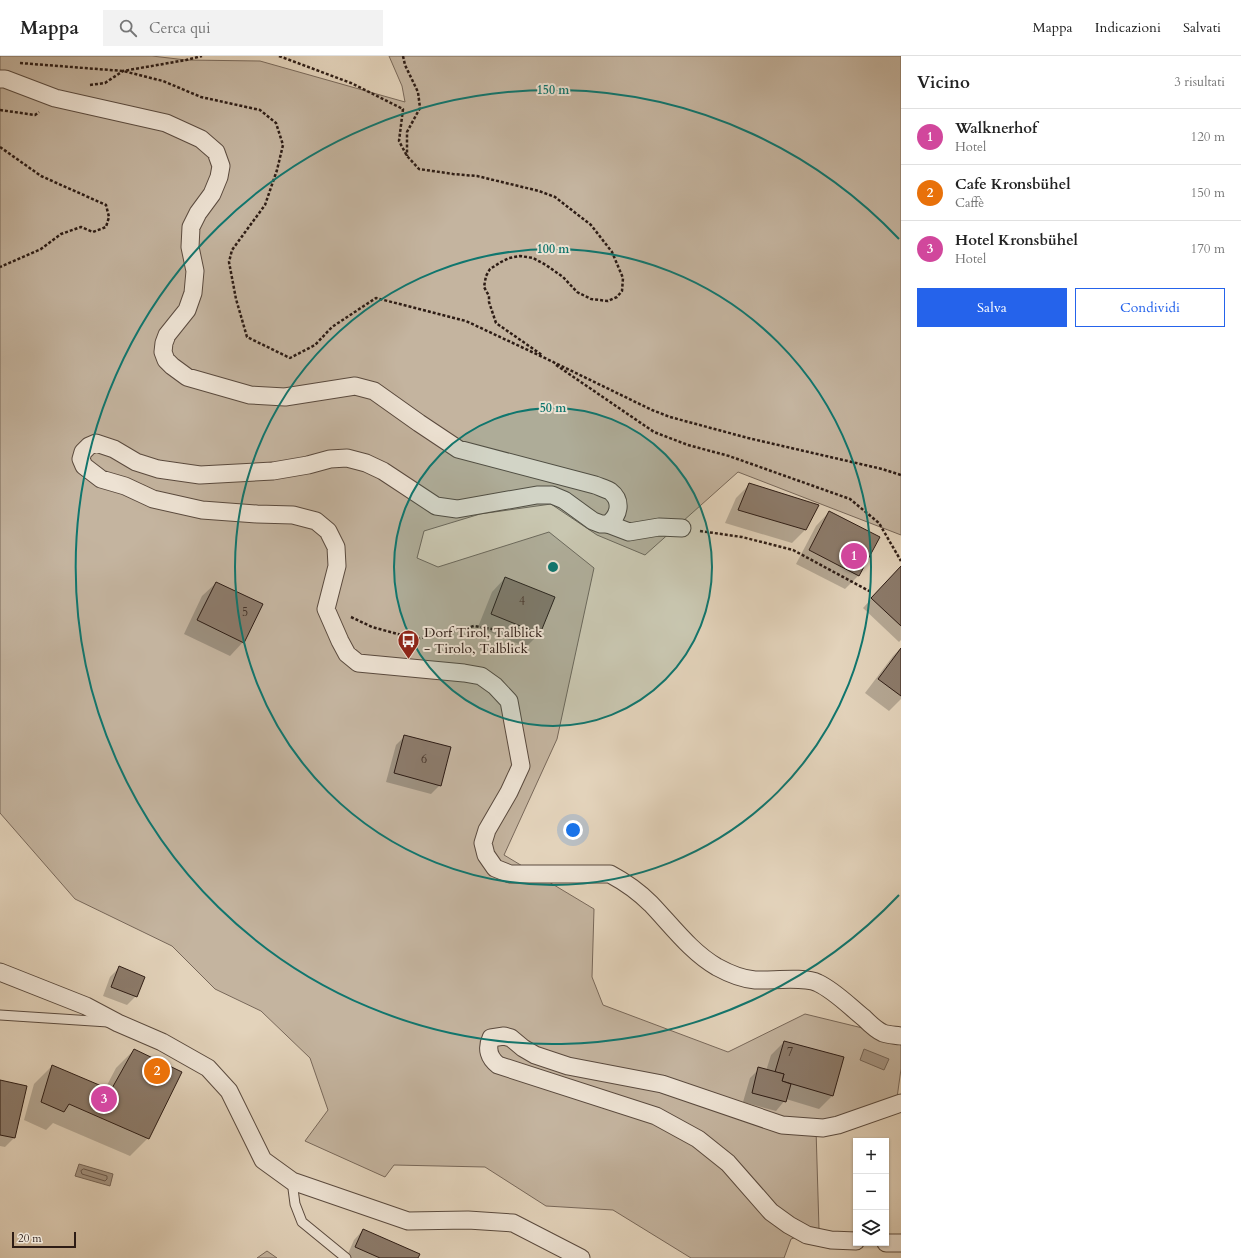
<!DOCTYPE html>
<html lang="it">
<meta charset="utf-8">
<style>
body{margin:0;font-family:Cardo,serif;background:#f2f2f2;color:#222}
.controls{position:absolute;right:12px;bottom:12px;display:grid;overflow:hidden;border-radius:0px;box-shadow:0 1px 3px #0004}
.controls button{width:36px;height:36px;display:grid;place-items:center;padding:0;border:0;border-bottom:1px solid #e0e0e0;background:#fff;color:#222;font:20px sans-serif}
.scale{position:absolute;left:12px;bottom:10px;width:64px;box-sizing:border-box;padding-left:4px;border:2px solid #2d1c15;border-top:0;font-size:11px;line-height:14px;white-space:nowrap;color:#2d1c15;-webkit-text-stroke:3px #ede2d3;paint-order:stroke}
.you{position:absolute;left:573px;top:774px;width:14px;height:14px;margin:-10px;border:3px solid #fff;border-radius:50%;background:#1a73e8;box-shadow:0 0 0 6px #1a73e833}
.badge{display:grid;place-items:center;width:26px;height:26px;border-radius:50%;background:#2563eb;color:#fff;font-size:13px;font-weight:700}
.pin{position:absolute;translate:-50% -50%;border:2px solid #fff;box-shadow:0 1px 4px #0006}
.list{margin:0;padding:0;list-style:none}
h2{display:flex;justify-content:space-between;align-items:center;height:52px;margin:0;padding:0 16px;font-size:17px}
h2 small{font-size:13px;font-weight:400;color:#767676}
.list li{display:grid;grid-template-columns:26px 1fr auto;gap:12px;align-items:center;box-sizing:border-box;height:56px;padding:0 16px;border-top:1px solid #e0e0e0}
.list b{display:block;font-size:15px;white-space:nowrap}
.list p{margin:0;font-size:13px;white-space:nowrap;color:#767676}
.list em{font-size:13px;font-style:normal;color:#767676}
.actions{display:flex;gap:8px;padding:12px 16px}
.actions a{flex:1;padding:9px 0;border:1px solid #2563eb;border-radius:0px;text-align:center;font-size:14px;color:#2563eb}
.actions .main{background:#2563eb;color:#fff}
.icon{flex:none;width:22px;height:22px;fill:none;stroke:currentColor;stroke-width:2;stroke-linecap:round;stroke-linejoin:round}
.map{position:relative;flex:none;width:901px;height:1202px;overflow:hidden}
header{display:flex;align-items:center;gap:24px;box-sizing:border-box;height:56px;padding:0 20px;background:#fff;border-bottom:1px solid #e0e0e0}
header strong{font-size:19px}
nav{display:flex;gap:22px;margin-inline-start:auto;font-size:14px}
.search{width:280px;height:36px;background:#f2f2f2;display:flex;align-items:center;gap:10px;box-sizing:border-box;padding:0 14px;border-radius:0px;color:#767676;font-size:15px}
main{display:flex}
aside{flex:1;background:#fff}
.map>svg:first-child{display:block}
</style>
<header>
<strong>Mappa</strong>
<div class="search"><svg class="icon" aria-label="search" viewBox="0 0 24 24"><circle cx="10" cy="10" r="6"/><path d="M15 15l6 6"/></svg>Cerca qui</div>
<nav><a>Mappa</a><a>Indicazioni</a><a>Salvati</a></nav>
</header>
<main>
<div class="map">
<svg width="901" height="1202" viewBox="0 0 901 1202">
<rect width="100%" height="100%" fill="#e3d3bb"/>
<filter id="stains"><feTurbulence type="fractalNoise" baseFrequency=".005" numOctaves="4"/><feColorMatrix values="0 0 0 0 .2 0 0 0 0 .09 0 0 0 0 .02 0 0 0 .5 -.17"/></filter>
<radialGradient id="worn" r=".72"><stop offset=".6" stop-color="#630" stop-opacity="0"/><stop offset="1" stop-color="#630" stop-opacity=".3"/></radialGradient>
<g fill="#c4b49f" stroke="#78685a">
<polygon points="0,0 152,0 186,4 260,5 405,46 402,30 389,0 901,0 901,479 738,416 645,499 597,479 551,448 480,458 424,475 417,502 438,511 549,476 594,512 557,683 504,799 594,853 592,921 603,949 728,996 805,958 883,977 901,980 901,1013 896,1049 816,1073 819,1173 791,1183 784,1202 691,1202 613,1154 546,1150 485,1111 394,1109 385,1121 305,1085 328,1054 310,1002 261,955 215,933 172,890 75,843 0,757"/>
<polygon points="267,1195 277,1202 257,1202"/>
</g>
<g fill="#a59583" stroke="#756557">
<polygon points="864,993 889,1003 884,1014 860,1004"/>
<polygon points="79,1108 113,1118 110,1130 75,1120"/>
</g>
<g fill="#0003">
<polygon points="750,428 806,473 792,487 725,467 736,442"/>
<polygon points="829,456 859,519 845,533 796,508 816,470"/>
<polygon points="901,511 901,584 899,586 863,552"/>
<polygon points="505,522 540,577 526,591 478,571 492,536"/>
<polygon points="216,527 243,586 230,600 184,578 202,540"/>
<polygon points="901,592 901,643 889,655 865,637 893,600"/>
<polygon points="405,680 440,729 431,738 386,726 396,689"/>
<polygon points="120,911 136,940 127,949 103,940 110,921"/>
<polygon points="784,986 833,1039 819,1053 786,1043 776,1055 743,1046 750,1022 759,1013 766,1015 771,999"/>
<polygon points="134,994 148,1082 130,1100 53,1067 46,1074 24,1064 34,1028 52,1010 105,1033 116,1012"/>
<polygon points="0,1025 26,1031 14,1082 5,1091 0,1090"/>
<polygon points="363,1174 417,1202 351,1202 347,1200 354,1184"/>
</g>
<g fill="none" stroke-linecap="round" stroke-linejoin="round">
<polygon stroke="#69584c" stroke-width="1" points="84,1113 107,1120 107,1123 105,1125 82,1118 81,1115"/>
</g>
<g fill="#8c7b6b" stroke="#2d1c15">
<polygon points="749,427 819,449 806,474 738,454"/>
<polygon points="829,455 880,481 859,520 809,494"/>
<polygon points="901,510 901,570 871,542"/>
<polygon points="505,521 555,541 540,578 491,558"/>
<polygon points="216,526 263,548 244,587 197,564"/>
<polygon points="901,592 901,640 878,623"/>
<polygon points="404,679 451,691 441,730 394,717"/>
<polygon points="119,910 145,921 137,941 111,931"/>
<polygon points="784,985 844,1001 833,1040 782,1025 784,1018 775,1016"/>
<polygon points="134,993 182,1016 149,1083 69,1048 64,1056 41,1046 52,1009 111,1034"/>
<polygon points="758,1011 784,1018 782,1025 791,1028 786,1046 752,1037"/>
<polygon points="0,1024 27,1030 15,1082 0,1079"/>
<polygon points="363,1173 420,1198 418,1202 380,1202 355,1191"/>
</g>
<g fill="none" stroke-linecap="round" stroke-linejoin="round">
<defs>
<g id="lane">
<polyline points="0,959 108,966"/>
<polyline points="292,1125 295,1148 302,1166 346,1202"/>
</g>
<g id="street">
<path d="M 0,23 L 5,23 L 55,42 L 166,67 L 201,83 L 216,96 L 221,110 L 219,121 L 212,138 L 198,157 L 191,171 L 190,191 L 195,215 L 193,237 L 187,254 L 167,279 L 164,287 L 163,296 L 166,304 L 172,310 L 187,321 L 250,339 L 285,341 L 355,330 L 374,335 L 419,367 L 458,393 L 595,429 C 600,431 606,433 610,435 C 623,445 619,460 608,468 L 601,468 L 593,465 L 564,444 L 552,439 L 537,439 L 457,453 L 436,450 L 383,415 L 366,407 L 347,402 L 330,403 L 308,409 L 273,415 L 200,419 L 158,413 L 136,406 L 114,393 L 96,387 L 89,390 L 83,396 L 81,403 L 84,410 L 101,423 L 125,430 L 153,443 L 202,454 L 257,458 L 293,459 L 316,465 L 328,475 L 336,491 L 337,510 L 326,553 L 340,585 L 347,598 L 358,607 L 464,617 L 481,620 L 495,630 L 509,645 L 521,710 L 509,736 L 487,774 L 483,787 L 486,799 L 495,812 L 510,818 L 610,818 C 625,826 639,836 651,848 C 672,870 691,896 717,911 C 728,917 742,923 755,924 C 771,925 804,920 818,927 C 835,935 849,950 864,962 C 869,967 876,974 883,977 C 888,979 895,979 901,980"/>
<polyline points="608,468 629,476 659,471 682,472"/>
<polyline points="0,916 86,950 118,967 162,986 208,1012 229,1035 263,1104 292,1125 408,1165 468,1164 513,1167 581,1202"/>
<path d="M 856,1185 L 831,1184 L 807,1179 L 789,1169 L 771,1156 L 728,1107 L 698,1083 L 656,1060 L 498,1009 C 489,1002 486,993 491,982 L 504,980 L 511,982 L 523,992 L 535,999 L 568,1010 L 662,1028 L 782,1069 L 823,1072 L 838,1069 L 901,1047"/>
<polyline points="886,1187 901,1187"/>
</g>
</defs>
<use href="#lane" stroke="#5a4a3e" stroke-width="11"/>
<use href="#street" stroke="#5a4a3e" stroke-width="19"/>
<g stroke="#2d1c15" stroke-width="2.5" stroke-dasharray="3 2" stroke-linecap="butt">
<polyline points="279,0 351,27 403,53 399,85 407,100 419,113 453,118 477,120 539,135 555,141 591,169 612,196 623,222 622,235 617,241 608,245 591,243 577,236 563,221 546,209 533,202 520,200 509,202 501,206 490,213 486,220 484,231 489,240 489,246 496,267 542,299"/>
<polyline points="403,0 405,9 418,36 420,52 407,76 407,100"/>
<polyline points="20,7 123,15 163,25 201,41 260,54 276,67 283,89 277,114 265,149 232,194 229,206 236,243 247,281 290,302 315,289 332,271 376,242 466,265 547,303 652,354 670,361 748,382 882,413 901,419"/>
<polyline points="90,29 105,27 123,15 186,4 202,0"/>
<polyline points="0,54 35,59 39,56"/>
<polyline points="0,91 41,120 106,149 109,161 106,171 93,176 81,171 61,178 41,193 0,211"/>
<polyline points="556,309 654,376 688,389 729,400 850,443 879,467 901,505"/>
<polyline points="700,475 742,481 793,494 871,536"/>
<polyline points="351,561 372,571 416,583 447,577 474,570 520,578"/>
</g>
<use href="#lane" stroke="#ede2d3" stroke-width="9"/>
<use href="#street" stroke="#ede2d3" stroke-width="17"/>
</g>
<circle cx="553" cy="511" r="159" fill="#0f766e" fill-opacity=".12"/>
<g fill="none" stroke="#0f766e" stroke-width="2">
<circle cx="553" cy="511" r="159"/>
<circle cx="553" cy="511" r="318"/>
<path d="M899 839A477 477 0 1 1 899 183"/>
</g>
<defs>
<symbol id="bus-pin" viewBox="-11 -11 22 30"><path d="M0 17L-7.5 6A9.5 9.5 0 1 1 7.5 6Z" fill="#8f2418" stroke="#ede2d3"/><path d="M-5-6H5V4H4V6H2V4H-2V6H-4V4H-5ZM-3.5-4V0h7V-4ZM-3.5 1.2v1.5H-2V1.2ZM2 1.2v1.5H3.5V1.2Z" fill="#fff"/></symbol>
</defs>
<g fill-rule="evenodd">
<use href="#bus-pin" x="396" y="572" width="25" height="34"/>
</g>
<g text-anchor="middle" stroke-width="4" stroke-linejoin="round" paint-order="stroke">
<g font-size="12" fill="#45342a">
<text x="522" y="549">4</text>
<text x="245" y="560">5</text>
<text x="424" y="707">6</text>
<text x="790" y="1000">7</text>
</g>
<g font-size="14" fill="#2d1c15" stroke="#ede2d3" text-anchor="start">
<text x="424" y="581">Dorf Tirol, Talblick<tspan x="424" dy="16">- Tirolo, Talblick</tspan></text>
</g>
</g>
<circle cx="553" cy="511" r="6" fill="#0f766e" stroke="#ede2d3" stroke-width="2"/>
<g font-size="12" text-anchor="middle" font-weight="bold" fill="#0f766e" stroke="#ede2d3" stroke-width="4" stroke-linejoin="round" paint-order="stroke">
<text x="553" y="38">150 m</text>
<text x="553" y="197">100 m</text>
<text x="553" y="356">50 m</text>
</g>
<rect width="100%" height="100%" filter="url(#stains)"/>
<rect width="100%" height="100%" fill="url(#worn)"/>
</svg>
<div class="controls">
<button>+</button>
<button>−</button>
<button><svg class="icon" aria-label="layers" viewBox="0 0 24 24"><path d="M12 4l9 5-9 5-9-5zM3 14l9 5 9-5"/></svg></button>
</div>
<div class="scale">20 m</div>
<div class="you"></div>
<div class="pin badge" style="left:854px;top:500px;background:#d1479c">1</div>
<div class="pin badge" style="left:157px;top:1015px;background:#e8710a">2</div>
<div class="pin badge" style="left:104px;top:1043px;background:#d1479c">3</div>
</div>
<aside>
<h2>Vicino<small>3 risultati</small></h2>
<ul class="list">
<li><span class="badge" style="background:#d1479c">1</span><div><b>Walknerhof</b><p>Hotel</p></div><em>120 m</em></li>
<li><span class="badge" style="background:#e8710a">2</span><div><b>Cafe Kronsbühel</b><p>Caffè</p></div><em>150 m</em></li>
<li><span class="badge" style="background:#d1479c">3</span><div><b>Hotel Kronsbühel</b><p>Hotel</p></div><em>170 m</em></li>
</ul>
<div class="actions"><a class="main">Salva</a><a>Condividi</a></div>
</aside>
</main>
